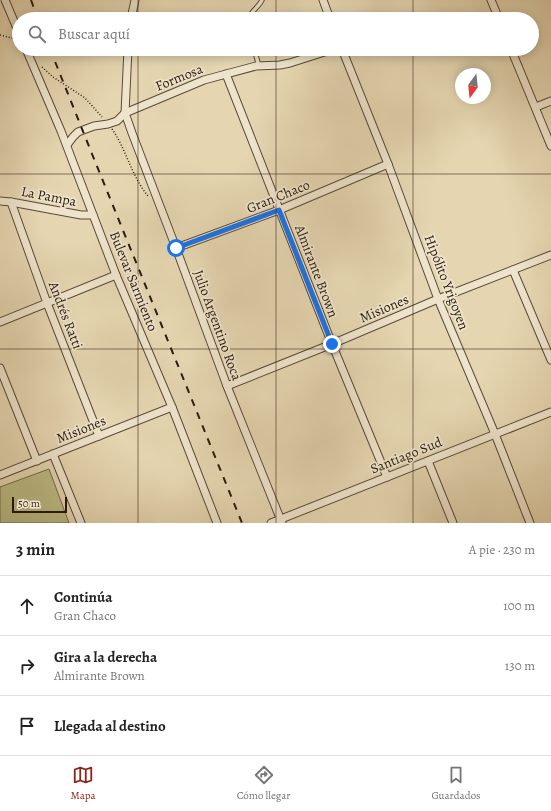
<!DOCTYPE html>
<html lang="es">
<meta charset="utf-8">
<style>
body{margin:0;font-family:Alegreya,serif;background:#f6f6f6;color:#222}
.compass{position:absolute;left:455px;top:68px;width:36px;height:36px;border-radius:50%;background:#fff;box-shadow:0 2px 10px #0003;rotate:195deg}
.scale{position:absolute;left:12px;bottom:10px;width:55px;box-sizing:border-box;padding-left:4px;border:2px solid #2b1b0f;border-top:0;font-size:11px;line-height:14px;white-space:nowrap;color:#2b1b0f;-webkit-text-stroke:3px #eee4cc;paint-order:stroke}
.stop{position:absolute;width:12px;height:12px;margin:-9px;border:3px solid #1a73e8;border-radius:50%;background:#fff}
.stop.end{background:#1a73e8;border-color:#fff;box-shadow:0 1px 4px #0008}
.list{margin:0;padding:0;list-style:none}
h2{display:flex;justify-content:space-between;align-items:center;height:52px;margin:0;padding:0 16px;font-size:17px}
h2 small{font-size:13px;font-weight:400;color:#767676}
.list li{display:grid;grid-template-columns:26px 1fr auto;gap:12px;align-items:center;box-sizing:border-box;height:60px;padding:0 16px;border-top:1px solid #e0e0e0}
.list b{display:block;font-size:15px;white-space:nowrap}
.list p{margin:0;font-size:13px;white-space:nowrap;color:#767676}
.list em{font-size:13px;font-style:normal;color:#767676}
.icon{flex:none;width:22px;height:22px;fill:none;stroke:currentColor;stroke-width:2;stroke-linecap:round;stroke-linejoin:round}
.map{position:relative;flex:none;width:551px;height:523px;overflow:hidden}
.search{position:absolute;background:#fff;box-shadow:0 2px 10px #0003;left:12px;right:12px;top:12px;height:44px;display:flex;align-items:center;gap:10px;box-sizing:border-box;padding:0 14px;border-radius:22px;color:#767676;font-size:15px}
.sheet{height:232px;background:#fff}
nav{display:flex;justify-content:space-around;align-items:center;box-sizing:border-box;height:56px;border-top:1px solid #e0e0e0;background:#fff;font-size:11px;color:#767676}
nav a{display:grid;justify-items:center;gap:2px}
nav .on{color:#8f2418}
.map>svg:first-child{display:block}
</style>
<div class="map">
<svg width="551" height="523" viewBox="0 0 551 523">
<rect width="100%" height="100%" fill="#e5d6b1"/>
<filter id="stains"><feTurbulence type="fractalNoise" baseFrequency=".005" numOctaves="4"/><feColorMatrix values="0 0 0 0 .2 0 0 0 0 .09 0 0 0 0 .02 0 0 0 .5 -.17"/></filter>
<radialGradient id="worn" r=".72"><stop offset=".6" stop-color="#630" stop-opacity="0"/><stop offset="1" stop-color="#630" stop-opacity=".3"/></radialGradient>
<polygon fill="#bcbc87" stroke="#746c4b" points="49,469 69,523 0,523 0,487"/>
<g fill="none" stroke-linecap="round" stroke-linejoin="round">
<defs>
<g id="service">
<path d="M 248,19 C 251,11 259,7 262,0"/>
<polyline points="254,49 259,66"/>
</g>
<g id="minor">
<polyline points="5,0 19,33"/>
<polyline points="323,0 330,19"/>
<polyline points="491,0 499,19"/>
<polyline points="131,19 135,0"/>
<polyline points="26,49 61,131 116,275 172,407 217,523"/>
<polyline points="128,49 125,113 132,133 176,248 227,386 282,523"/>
<polyline points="342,49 388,164 438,299 495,434 530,523"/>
<polyline points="511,49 551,146"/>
<polyline points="226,74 332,344 387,477"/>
<polyline points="536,107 551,101"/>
<polyline points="67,145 73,137 78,132 94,126 108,124 117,121 125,113 204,80 256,66 280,65 290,63 334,49"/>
<polyline points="0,201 11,202 81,215 93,215"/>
<polyline points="11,202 47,303 99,436"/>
<polyline points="176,248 279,210 388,164"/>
<polyline points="513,270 551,360"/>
<polyline points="0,322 116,275"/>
<polyline points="0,368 37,461"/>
<polyline points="227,386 332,344 438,299 551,255"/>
<polyline points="53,454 81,523"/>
<polyline points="428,461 453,523"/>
<polyline points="0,475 172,407"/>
<polyline points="271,523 551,412"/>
</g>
</defs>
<use href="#service" stroke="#5a4a38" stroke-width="5.5"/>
<use href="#minor" stroke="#5a4a38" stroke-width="9"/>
<g stroke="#2b1b0f" stroke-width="1.5" stroke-dasharray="1 2" stroke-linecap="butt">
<polyline points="0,35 15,39 19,44"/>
<polyline points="42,67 53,77 85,98 102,117"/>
<path d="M 112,129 C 126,149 132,177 148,196"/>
</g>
<use href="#service" stroke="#eee4cc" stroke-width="3.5"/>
<use href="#minor" stroke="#eee4cc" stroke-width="7"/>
<g stroke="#2b1b0f" stroke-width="2" stroke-dasharray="7 7" stroke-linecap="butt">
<polyline points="31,0 38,19"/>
<polyline points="50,49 92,154 242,523"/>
</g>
</g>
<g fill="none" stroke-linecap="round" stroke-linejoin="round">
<polyline stroke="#1a73e8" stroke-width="5" points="176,248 279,210 332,344"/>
</g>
<path fill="none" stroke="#2b1b0f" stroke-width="1" stroke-opacity="0.55" d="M 138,0 L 138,19M 276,0 L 276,19M 413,0 L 413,19M 138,49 L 138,523M 276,49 L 276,523M 413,49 L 413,523M 0,174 L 551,174M 0,349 L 551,349"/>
<g text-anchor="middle" stroke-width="3.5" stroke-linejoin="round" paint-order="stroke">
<g font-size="14" fill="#2b1b0f" stroke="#eee4cc">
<text transform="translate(179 77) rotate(-22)" y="5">Formosa</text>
<text transform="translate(49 196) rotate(11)" y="5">La Pampa</text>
<text transform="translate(278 196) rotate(-22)" y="5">Gran Chaco</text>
<text transform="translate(317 271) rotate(69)" y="5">Almirante Brown</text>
<text transform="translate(134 281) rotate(68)" y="5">Bulevar Sarmiento</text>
<text transform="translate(447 282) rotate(69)" y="5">Hipólito Yrigoyen</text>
<text transform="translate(384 308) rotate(-23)" y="5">Misiones</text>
<text transform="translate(66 315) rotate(69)" y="5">Andrés Ratti</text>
<text transform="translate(218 325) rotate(70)" y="5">Julio Argentino Roca</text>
<text transform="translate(81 429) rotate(-22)" y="5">Misiones</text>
<text transform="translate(406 455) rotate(-22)" y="5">Santiago Sud</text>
</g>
</g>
<rect width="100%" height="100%" filter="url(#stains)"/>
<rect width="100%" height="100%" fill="url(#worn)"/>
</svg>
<svg class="compass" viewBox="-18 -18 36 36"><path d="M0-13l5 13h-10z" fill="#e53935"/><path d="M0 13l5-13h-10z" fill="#767676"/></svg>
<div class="scale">50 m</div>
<div class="stop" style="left:176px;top:248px"></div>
<div class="stop end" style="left:332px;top:344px"></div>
<div class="search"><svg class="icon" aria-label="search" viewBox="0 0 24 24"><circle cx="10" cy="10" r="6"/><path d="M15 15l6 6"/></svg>Buscar aquí</div>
</div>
<section class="sheet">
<h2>3 min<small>A pie · 230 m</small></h2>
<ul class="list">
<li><svg class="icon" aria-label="ahead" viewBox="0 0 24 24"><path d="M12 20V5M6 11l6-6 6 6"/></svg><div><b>Continúa</b><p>Gran Chaco</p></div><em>100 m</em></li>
<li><svg class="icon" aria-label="right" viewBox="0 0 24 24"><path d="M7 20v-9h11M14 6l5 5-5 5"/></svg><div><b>Gira a la derecha</b><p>Almirante Brown</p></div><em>130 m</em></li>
<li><svg class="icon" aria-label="arrive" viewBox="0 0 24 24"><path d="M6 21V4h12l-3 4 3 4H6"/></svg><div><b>Llegada al destino</b></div></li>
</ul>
</section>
<nav>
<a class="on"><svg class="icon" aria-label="map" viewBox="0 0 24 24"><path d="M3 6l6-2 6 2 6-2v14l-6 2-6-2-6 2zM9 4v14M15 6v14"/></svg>Mapa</a>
<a><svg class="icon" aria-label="directions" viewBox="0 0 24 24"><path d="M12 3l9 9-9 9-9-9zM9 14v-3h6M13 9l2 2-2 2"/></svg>Cómo llegar</a>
<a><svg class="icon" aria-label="saved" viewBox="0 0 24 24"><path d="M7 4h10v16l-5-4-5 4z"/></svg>Guardados</a>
</nav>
